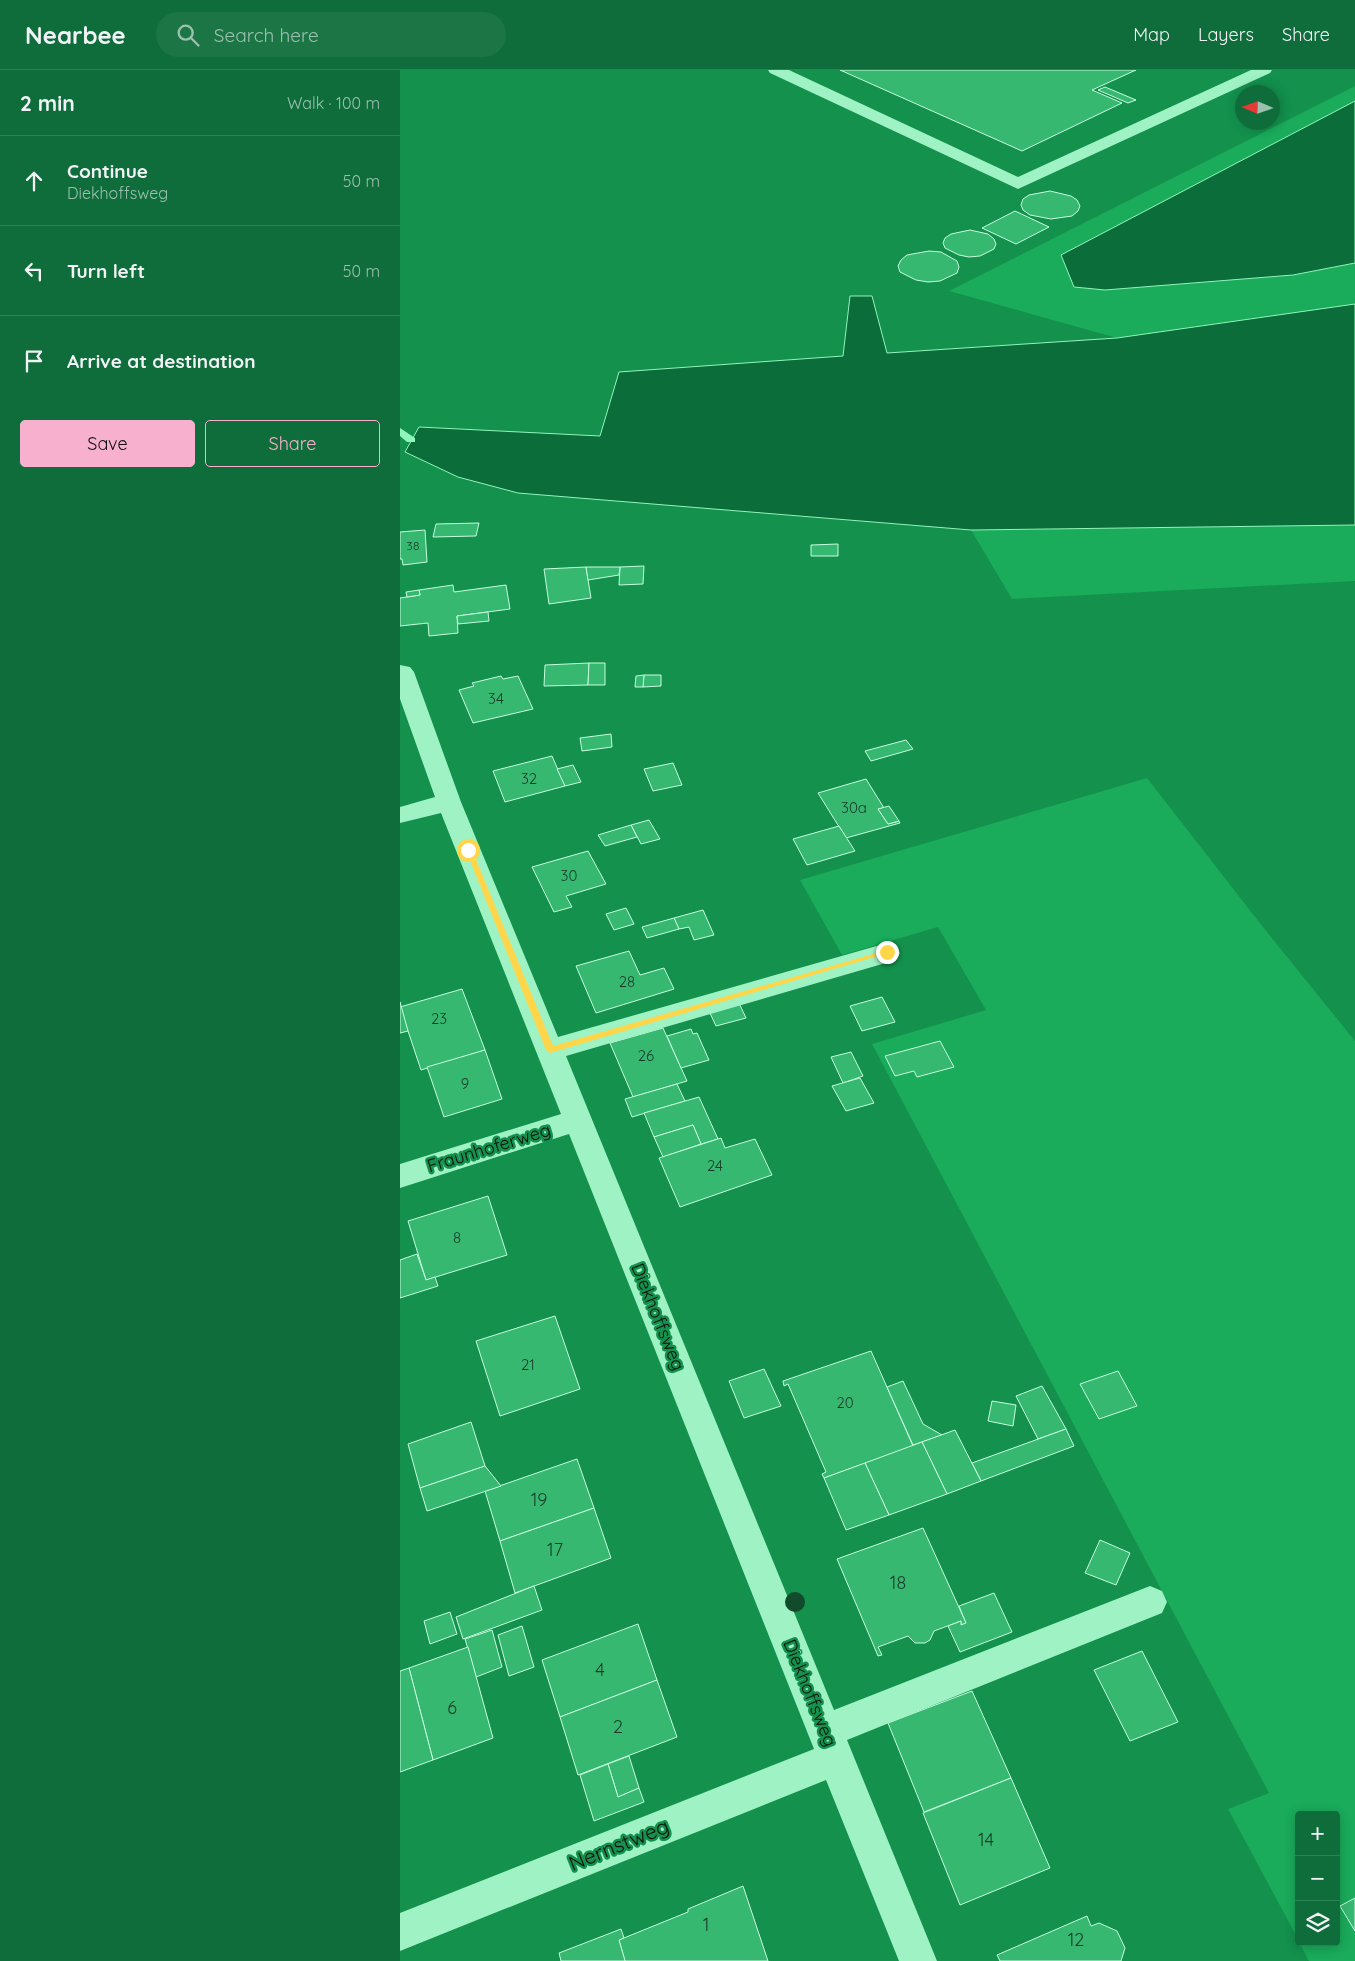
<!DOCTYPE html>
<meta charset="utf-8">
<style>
body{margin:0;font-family:Quicksand,sans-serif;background:#1c7545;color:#f1f3f6}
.controls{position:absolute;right:15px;bottom:15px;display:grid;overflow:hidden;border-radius:5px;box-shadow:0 2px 12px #0003}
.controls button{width:45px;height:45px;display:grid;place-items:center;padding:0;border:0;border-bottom:1px solid #2e8054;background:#0e6d3a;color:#f1f3f6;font:25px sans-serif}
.compass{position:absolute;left:835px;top:15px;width:45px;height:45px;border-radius:50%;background:#0e6d3a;box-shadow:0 2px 12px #0003;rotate:272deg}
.stop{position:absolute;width:15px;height:15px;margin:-11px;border:4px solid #ffd54a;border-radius:50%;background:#fff}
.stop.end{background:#ffd54a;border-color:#fff;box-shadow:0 1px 5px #0008}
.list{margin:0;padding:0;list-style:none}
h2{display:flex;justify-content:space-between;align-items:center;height:65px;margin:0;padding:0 20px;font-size:21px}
h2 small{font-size:16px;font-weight:400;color:#9bc0af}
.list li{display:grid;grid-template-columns:32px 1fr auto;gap:15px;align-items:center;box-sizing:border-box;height:90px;padding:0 20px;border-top:1px solid #2e8054}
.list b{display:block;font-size:19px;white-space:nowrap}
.list p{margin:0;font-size:16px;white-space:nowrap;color:#9bc0af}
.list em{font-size:16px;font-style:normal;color:#9bc0af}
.actions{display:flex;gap:10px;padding:15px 20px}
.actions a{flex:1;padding:11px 0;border:1px solid #f7b1ce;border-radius:5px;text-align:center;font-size:18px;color:#f7b1ce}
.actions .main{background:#f7b1ce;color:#111}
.icon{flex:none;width:28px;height:28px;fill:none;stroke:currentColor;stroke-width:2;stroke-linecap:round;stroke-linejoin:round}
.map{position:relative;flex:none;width:955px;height:1891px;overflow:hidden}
header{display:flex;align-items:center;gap:30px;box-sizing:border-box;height:70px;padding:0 25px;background:#0e6d3a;border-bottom:1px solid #2e8054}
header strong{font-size:24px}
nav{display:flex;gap:28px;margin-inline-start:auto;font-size:18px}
.search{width:350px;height:45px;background:#1c7545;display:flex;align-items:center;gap:12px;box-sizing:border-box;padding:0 18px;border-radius:28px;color:#9bc0af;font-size:19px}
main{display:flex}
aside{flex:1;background:#0e6d3a}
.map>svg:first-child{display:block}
</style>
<header>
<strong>Nearbee</strong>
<div class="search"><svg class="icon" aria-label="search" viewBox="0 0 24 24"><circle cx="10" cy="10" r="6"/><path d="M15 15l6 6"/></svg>Search here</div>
<nav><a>Map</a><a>Layers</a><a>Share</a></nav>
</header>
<main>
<aside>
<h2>2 min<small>Walk · 100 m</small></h2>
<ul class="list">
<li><svg class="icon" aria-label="ahead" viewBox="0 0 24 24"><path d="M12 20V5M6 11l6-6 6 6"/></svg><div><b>Continue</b><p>Diekhoffsweg</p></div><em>50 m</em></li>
<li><svg class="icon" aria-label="left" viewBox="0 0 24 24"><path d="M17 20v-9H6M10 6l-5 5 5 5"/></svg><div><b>Turn left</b></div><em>50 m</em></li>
<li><svg class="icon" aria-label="arrive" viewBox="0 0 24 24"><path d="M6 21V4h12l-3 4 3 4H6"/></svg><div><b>Arrive at destination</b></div></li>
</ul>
<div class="actions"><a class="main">Save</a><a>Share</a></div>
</aside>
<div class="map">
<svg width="955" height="1891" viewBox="0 0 955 1891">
<rect width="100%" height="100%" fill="#13914d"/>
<g fill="#1aab5b">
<polygon points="955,16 955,31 893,205 955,193 955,234 717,268 549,221"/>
<polygon points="955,455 955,511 612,529 571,460"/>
<polygon points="747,708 863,857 955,971 955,1891 909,1891 899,1872 936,1872 936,1745 899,1745 899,1871 828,1739 869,1723 472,974 586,940 538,857 442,885 400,810"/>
</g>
<g fill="#0b6d39" stroke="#90f5bc">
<polygon points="955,31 955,193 893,205 705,220 674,217 661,185"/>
<polygon points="450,226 472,226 487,283 717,268 955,234 955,455 571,460 118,423 58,407 5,382 19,357 200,366 219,302 443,286"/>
</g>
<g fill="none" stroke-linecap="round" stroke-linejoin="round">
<polygon fill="#90f5bc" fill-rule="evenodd" points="0,358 15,368 15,372 7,372 0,366"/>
</g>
<g fill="#36b871" stroke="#c6fdde">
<polygon points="440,0 736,0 692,20 722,33 622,81"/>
<polygon points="705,17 736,30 728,33 698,20"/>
<polygon points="650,121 671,126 677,130 680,136 678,141 672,146 651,149 630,145 623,140 621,135 623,129 629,125"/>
<polygon points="615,141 649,157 616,174 582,158"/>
<polygon points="570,160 588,164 594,169 596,174 594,179 580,186 569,187 559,185 545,178 543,173 545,168 551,164"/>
<polygon points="529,181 541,182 557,191 559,197 557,203 540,211 528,212 516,210 500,202 498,196 501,190 507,185"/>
<polygon points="79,453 76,466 33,467 36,454"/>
<polygon points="25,460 27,492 3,495 2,489 0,489 0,462"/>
<polygon points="438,474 438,486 411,486 411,475"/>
<polygon points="244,496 243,514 219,515 220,497"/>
<polygon points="186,497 191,528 149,534 144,499"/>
<polygon points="186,497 220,497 219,505 188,510"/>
<polygon points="53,515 54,522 106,515 110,539 57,546 58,563 29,566 28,553 0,556 0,528 20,525 19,520"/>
<polygon points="19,520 20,525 7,527 6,522"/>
<polygon points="88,542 89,551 58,554 57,546"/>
<polygon points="189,593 188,615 144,616 145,595"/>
<polygon points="189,593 205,593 205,615 188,615"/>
<polygon points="244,605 261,605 261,616 243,617"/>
<polygon points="244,605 243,617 235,617 236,606"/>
<polygon points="101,606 103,609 118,606 133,639 73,653 59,620 74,616 72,613"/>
<polygon points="211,664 212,677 182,681 180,668"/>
<polygon points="506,670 513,679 471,691 465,681"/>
<polygon points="152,686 165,716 105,732 93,701"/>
<polygon points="273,693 282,715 253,721 244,699"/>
<polygon points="173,695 181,712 165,716 157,699"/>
<polygon points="466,709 484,738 478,739 488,754 499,751 500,753 446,768 418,723"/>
<polygon points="489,736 499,751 488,754 478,739"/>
<polygon points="249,750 260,769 241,774 231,755"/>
<polygon points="231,755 237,767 205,776 198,765"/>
<polygon points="439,756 455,781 407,795 393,769"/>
<polygon points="188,781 206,814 166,826 172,837 154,842 132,797"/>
<polygon points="226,838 234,854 214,860 206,844"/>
<polygon points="303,840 314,865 294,870 289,857 279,859 274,848"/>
<polygon points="274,848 279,859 247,868 242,857"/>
<polygon points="229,881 240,905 264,898 274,919 196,943 176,896"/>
<polygon points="62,919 85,980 21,1000 0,937"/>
<polygon points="482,927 495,952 462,961 450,936"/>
<polygon points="0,932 8,961 0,963"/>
<polygon points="339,933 346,948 316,956 309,941"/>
<polygon points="263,958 287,1011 233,1027 210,973"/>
<polygon points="291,959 293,964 297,963 309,990 281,998 267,966"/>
<polygon points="540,971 554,997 517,1007 514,1001 495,1006 485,986"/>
<polygon points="85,980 102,1029 44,1047 27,997"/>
<polygon points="451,982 463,1006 443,1013 431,987"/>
<polygon points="460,1008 474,1033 446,1041 432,1016"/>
<polygon points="277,1014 285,1031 232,1047 225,1029"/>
<polygon points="299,1027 318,1069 301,1074 293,1055 254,1067 244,1043"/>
<polygon points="293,1055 301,1074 263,1087 254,1067"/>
<polygon points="321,1068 325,1078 355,1069 372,1105 280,1137 259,1088"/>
<polygon points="88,1126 107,1185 26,1210 8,1151"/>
<polygon points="17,1184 26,1210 35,1207 38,1216 0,1228 0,1190"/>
<polygon points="155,1246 180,1319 100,1346 76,1271"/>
<polygon points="471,1281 513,1376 424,1408 422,1404 426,1402 388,1314 384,1316 383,1311"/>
<polygon points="364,1299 381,1336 344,1348 329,1311"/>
<polygon points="718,1301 737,1336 699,1349 680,1314"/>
<polygon points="503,1311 523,1354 542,1365 513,1375 487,1317"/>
<polygon points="642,1316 666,1359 638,1369 616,1326"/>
<polygon points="592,1331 616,1335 613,1356 588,1351"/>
<polygon points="71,1352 85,1396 20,1418 8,1374"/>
<polygon points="666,1359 674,1376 581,1411 572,1393"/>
<polygon points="555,1360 581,1411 547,1424 522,1372"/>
<polygon points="522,1372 547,1424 489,1445 465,1393"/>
<polygon points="177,1389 194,1438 100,1471 85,1421"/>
<polygon points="465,1393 489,1445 446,1460 424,1408"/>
<polygon points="85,1396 101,1416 27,1441 20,1418"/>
<polygon points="194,1438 211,1488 115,1523 100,1471"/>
<polygon points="523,1458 566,1553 561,1555 561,1551 534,1561 530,1570 525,1573 515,1573 508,1566 478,1577 482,1585 478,1586 437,1489"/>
<polygon points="700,1470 730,1483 716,1515 685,1503"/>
<polygon points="134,1516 142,1540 63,1569 56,1547"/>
<polygon points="594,1523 612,1562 560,1582 548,1556 561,1551 561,1555 566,1553 559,1536"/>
<polygon points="50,1542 57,1564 30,1574 24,1551"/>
<polygon points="238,1554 257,1610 160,1647 142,1590"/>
<polygon points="122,1556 134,1597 109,1606 98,1565"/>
<polygon points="92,1560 102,1597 76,1607 65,1569"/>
<polygon points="68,1577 93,1668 33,1690 9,1598"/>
<polygon points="742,1581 778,1652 730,1671 694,1600"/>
<polygon points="9,1598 33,1690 0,1702 0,1601"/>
<polygon points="257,1610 277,1667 178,1705 160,1647"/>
<polygon points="572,1621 611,1708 524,1742 488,1653"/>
<polygon points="229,1686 239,1718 218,1727 208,1694"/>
<polygon points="208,1694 218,1727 239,1718 244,1732 194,1751 180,1705"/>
<polygon points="611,1708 650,1798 560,1835 523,1743"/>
<polygon points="343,1816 368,1891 225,1891 219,1870 288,1842 288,1839"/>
<polygon points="955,1828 955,1861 940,1836"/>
<polygon points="687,1846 691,1856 699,1853 717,1861 725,1878 721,1891 600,1891 597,1885"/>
<polygon points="221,1859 224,1868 219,1870 225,1891 161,1891 159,1883"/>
</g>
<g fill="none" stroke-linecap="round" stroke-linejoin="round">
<g fill="#9ff2c4" fill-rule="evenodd">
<polygon points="368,0 389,0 618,107 851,0 872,0 870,3 618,119 370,3"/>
<polygon points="0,595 10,597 14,602 61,732 158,967 487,873 496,876 500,883 496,890 166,986 434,1640 750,1516 762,1521 767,1532 762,1543 447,1670 537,1891 499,1891 426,1710 0,1881 0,1843 414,1679 169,1064 0,1118 0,1094 161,1044 41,743 0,753 0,737 35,727 0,629"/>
</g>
</g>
<circle fill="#124b2c" cx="395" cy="1532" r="10"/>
<polygon fill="#ffd54a" points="65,778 72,780 153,976 487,880 491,882 150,983 146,980"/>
<g text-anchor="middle" stroke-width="5" stroke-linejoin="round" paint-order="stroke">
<g font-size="12" fill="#1a3b29">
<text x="13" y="480">38</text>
</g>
<g font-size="15" fill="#1a3b29">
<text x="96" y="634">34</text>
<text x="129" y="714">32</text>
<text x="454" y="743">30a</text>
<text x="169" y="811">30</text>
<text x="227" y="917">28</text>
<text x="39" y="954">23</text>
<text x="246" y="991">26</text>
<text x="65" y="1019">9</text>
<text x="315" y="1101">24</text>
<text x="57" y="1173">8</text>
<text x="128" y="1300">21</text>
<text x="445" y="1338">20</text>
</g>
<g font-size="18" fill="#111" stroke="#13914d">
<text transform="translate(89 1078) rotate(-17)" y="6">Fraunhoferweg</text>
<text transform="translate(258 1247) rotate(68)" y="6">Diekhoffsweg</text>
<text transform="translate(410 1623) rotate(68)" y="6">Diekhoffsweg</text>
</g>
<g font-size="18" fill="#1a3b29">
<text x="139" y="1436">19</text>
<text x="155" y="1486">17</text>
<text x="498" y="1519">18</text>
<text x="200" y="1606">4</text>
<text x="52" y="1644">6</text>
<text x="218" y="1663">2</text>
<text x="586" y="1776">14</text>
<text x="306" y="1861">1</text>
<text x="676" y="1876">12</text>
</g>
<g font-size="21" fill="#111" stroke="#13914d">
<text transform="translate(219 1775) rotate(-22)" y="7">Nernstweg</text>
</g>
</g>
</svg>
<div class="controls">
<button>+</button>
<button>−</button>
<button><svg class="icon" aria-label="layers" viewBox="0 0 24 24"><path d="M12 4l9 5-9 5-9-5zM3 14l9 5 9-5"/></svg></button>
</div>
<svg class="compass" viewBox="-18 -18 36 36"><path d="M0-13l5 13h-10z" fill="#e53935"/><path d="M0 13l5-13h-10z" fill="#9bc0af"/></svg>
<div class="stop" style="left:68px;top:780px"></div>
<div class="stop end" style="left:487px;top:882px"></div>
</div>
</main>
